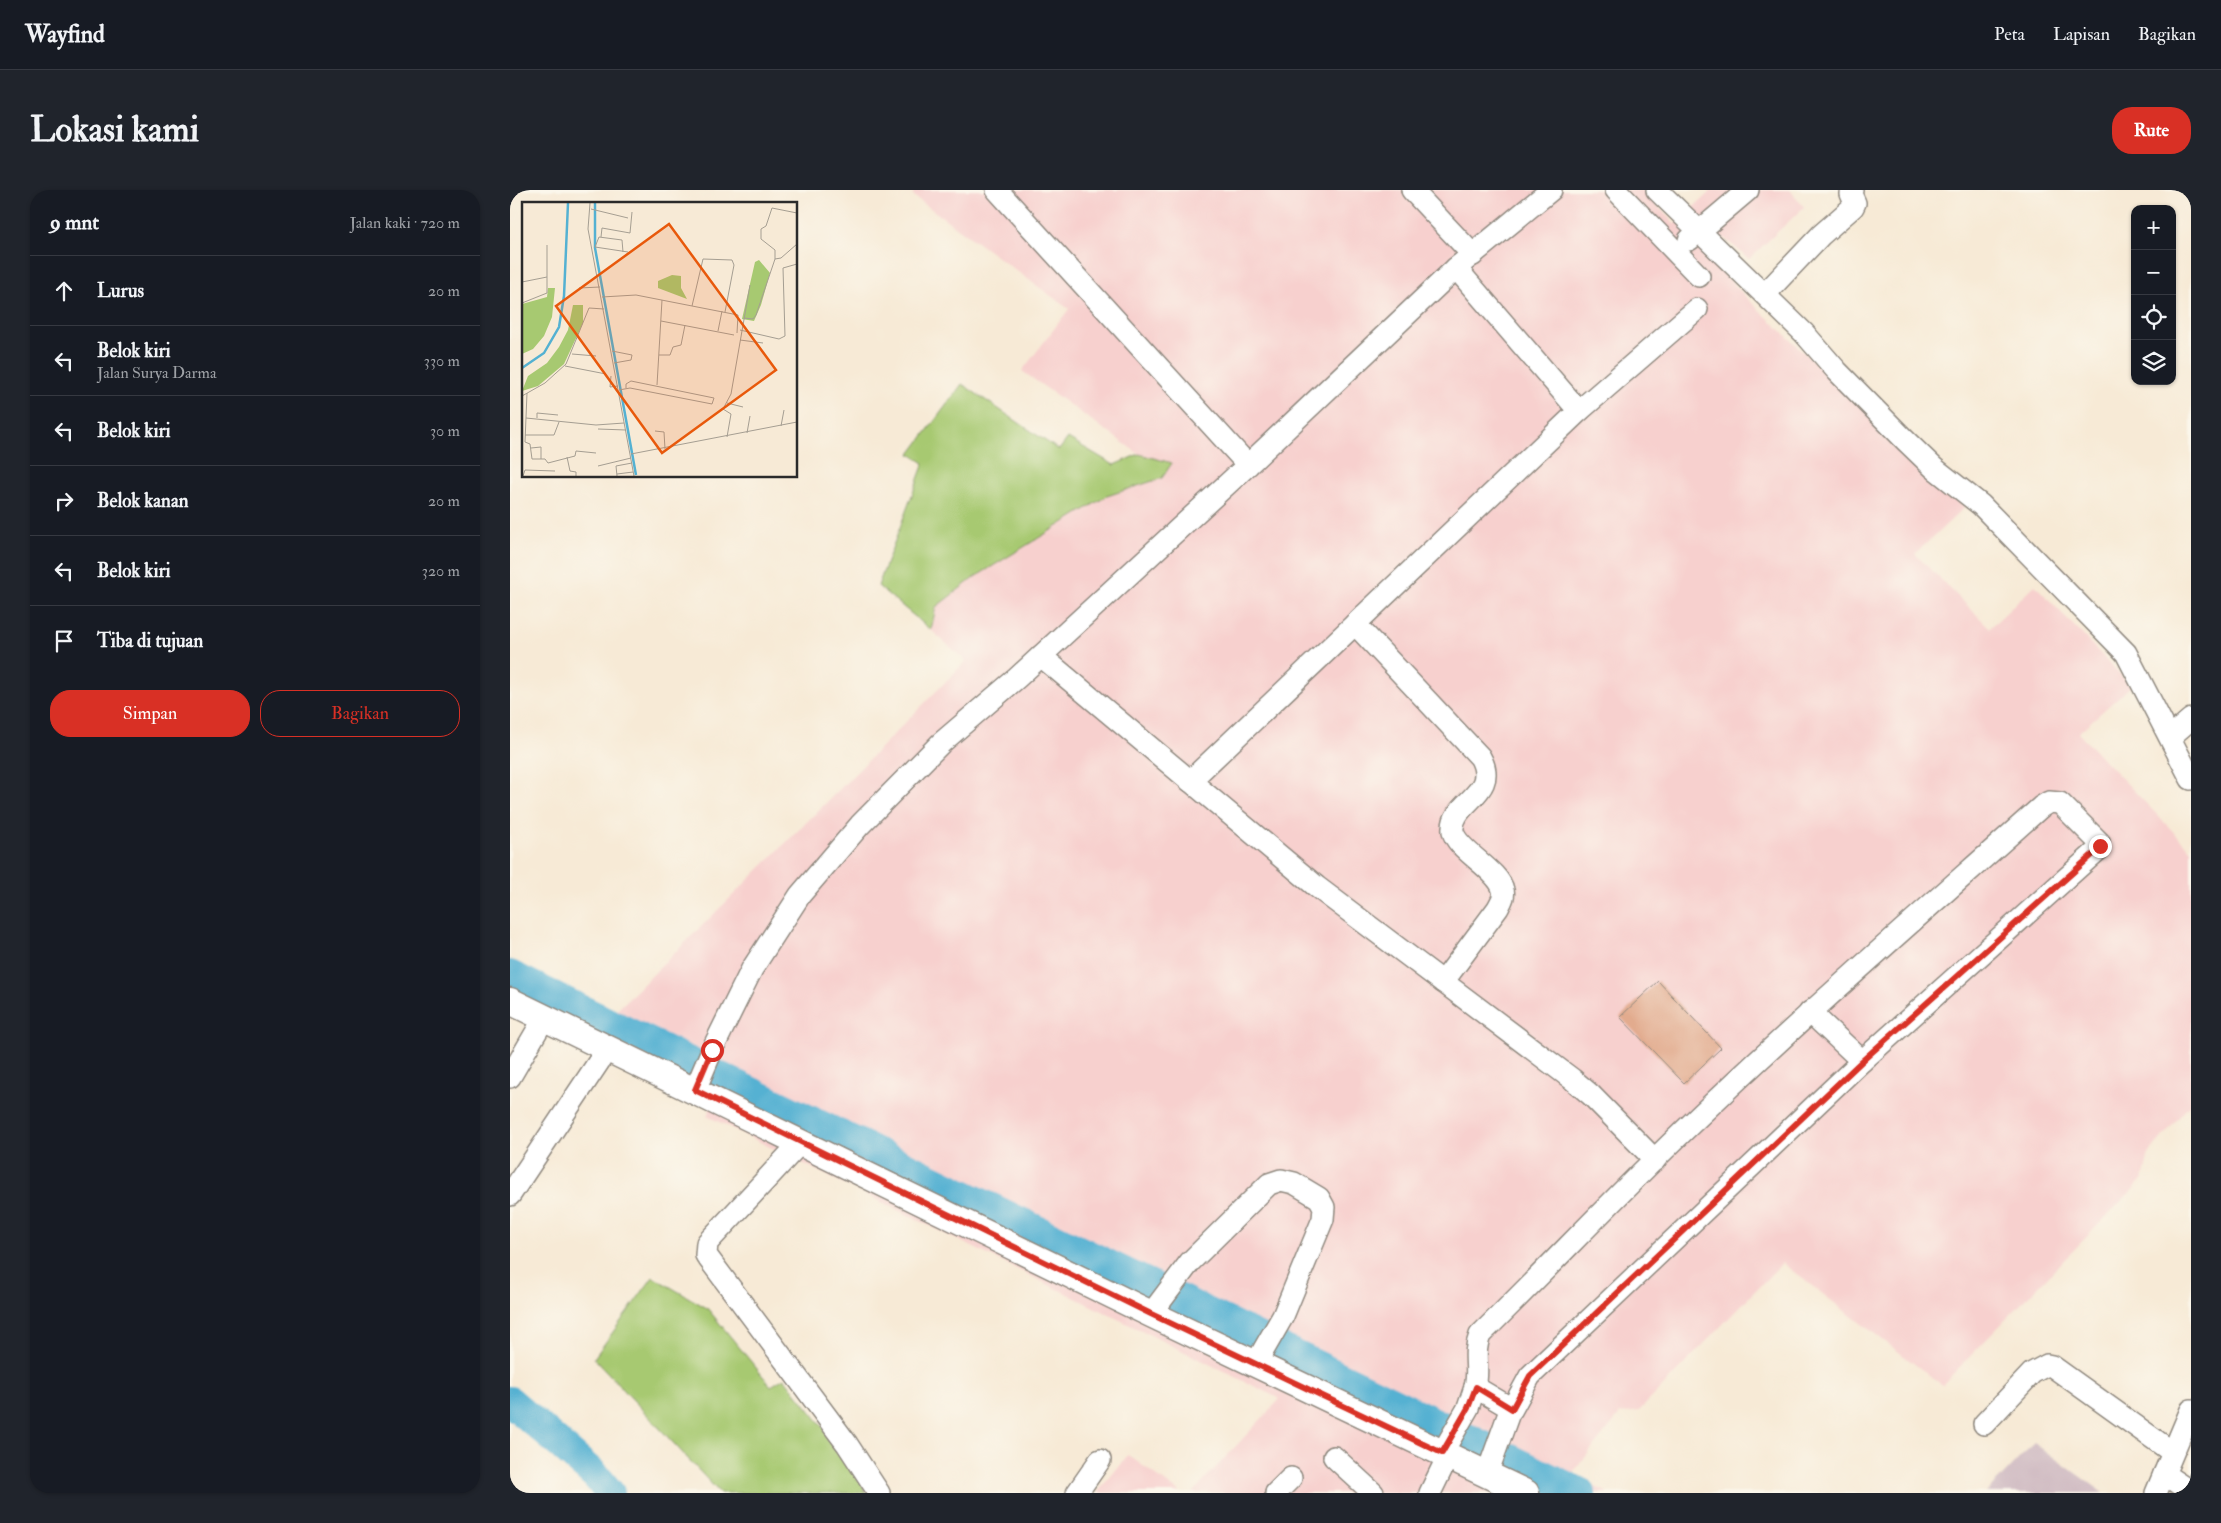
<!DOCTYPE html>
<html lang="id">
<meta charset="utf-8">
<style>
body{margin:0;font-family:"IM FELL Double Pica",serif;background:#20242c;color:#f1f3f6}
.controls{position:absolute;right:15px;top:15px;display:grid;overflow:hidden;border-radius:10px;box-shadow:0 1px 4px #0004}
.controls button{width:45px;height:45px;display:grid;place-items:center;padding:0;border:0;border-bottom:1px solid #363941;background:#171b24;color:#f1f3f6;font:25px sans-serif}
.stop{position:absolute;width:15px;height:15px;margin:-11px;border:4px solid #d93025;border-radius:50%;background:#fff}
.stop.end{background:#d93025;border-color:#fff;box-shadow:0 1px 5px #0008}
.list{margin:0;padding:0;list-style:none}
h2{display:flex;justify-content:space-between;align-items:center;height:65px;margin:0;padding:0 20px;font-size:21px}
h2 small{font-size:16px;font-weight:400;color:#9ea1a6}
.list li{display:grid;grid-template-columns:32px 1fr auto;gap:15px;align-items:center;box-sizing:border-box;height:70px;padding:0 20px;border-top:1px solid #363941}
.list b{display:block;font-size:19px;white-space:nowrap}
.list p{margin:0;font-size:16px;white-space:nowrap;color:#9ea1a6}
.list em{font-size:16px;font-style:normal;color:#9ea1a6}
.actions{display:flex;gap:10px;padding:15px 20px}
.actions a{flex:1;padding:11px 0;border:1px solid #d93025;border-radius:20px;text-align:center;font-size:18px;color:#d93025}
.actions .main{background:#d93025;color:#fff}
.icon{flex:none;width:28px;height:28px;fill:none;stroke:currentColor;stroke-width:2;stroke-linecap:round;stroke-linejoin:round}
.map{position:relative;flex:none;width:1681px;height:1303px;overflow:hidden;border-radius:20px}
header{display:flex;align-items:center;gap:30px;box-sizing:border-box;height:70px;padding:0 25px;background:#171b24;border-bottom:1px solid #363941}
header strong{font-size:24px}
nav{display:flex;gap:28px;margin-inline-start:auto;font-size:18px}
.intro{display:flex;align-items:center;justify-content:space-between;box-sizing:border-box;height:120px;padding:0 30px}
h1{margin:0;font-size:35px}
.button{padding:12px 22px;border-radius:20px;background:#d93025;color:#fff;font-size:18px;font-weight:700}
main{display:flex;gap:30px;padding:0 30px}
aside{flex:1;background:#171b24;border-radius:20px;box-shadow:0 1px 4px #0004}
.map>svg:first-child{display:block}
</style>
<header>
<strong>Wayfind</strong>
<nav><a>Peta</a><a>Lapisan</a><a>Bagikan</a></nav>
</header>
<div class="intro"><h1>Lokasi kami</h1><a class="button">Rute</a></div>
<main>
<aside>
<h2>9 mnt<small>Jalan kaki · 720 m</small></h2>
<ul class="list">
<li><svg class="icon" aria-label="ahead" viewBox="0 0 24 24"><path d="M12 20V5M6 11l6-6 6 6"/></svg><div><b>Lurus</b></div><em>20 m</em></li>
<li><svg class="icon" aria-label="left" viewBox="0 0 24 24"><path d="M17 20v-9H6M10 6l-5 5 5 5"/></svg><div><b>Belok kiri</b><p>Jalan Surya Darma</p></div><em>330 m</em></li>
<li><svg class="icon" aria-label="left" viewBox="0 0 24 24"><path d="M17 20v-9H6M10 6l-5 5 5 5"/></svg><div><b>Belok kiri</b></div><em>30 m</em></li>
<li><svg class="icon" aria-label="right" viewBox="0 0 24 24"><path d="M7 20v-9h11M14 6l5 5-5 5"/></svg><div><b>Belok kanan</b></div><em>20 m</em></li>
<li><svg class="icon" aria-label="left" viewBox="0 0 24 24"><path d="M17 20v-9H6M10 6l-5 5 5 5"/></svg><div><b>Belok kiri</b></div><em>320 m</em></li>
<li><svg class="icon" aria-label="arrive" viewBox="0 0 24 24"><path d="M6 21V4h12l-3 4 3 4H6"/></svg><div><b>Tiba di tujuan</b></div></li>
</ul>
<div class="actions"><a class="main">Simpan</a><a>Bagikan</a></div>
</aside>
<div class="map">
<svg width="1681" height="1303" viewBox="0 0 1681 1303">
<rect width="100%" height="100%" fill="#fbf7ec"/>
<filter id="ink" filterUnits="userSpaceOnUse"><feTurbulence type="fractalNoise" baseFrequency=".02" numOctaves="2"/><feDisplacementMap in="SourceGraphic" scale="10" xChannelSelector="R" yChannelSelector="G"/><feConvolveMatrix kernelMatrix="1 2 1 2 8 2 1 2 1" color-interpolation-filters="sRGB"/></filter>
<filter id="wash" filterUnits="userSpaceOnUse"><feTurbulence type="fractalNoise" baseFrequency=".0096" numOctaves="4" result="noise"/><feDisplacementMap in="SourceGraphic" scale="20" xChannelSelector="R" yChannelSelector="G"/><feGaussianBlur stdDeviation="1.12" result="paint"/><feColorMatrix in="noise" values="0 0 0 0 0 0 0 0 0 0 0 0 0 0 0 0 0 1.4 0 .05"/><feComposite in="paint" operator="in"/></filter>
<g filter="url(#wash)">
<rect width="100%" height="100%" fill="#f7ead6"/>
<g fill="#f7d0ce">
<polygon points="405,0 1132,0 1165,34 1202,0 1280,0 1294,17 1239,69 1213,47 1196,65 1242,113 1358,223 1392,264 1455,317 1405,364 1480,438 1525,395 1621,496 1568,543 1681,660 1681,913 1639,963 1633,989 1432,1195 1272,1073 1129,1221 1110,1224 1061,1285 1098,1303 682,1303 770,1209 197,926 216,880 103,824 321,608 456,471 421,440 426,417 465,387 597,306 652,288 662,273 629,264 512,181 559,119 402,5"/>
<polygon points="618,1265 670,1303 587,1303"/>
</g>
<polygon fill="#d2bec4" points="1524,1253 1593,1303 1476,1303"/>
<g fill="#a7c971" stroke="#697a4e">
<polygon points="452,194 549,260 558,248 604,275 629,264 662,273 652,288 597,306 465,387 426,417 421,440 368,396 414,273 400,264"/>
<polygon points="143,1087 197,1118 261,1196 274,1188 336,1266 357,1303 210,1303 84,1168"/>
</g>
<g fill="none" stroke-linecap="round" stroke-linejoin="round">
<g stroke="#54b1d2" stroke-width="30">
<polyline points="0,785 1071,1303"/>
<polyline points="0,1211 86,1286 100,1303"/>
</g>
</g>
<g id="blocks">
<polygon fill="#e2ab8e" points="1148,791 1211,858 1174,893 1110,827"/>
</g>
</g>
<g filter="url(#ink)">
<use href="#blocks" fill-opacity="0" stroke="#918a80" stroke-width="1"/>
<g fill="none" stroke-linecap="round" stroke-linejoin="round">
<defs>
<g id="minor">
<polyline points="487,0 738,275"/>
<polyline points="902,0 963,65"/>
<polyline points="1106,0 1189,86"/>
<polyline points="1147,0 1294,143 1327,181 1395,250 1424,278 1471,315 1616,463 1681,589"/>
<polyline points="1179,50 1238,0"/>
<polyline points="946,78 1069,221"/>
<polyline points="1255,104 1311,45 1343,17 1345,13 1341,4 1342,0"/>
<path d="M 845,434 L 970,567 C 991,605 940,611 943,641 C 946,660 989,680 993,700 C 995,706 991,712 988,718 L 933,792"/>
<polyline points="531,466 807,697 1062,889 1081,905 1145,970"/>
<polyline points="1660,547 1681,529"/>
<polyline points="680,591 1069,221 1187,119"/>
<polyline points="1300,822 1352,871"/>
<polyline points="0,887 35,827"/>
<polyline points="185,900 202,860 242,779 290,705 350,635 431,553 507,488 738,275 946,78 1041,0"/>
<polyline points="291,952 197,1053 196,1065 337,1254 369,1303"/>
<polyline points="0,1005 98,858"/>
<polyline points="641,1124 680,1072 759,994 771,990 784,993 809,1008 814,1017 813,1029 773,1126 746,1173"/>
<polyline points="1474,1234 1522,1183 1537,1175 1542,1176 1662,1262"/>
<polyline points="932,1263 958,1218 965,1197"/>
<polyline points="824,1267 863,1303"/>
<path d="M 977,1284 L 999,1223 L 1002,1219 L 1020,1186 L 1352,871 L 1589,659 L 1589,652 L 1550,613 L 1539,612 L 1531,617 C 1401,733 1269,847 1145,969 C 1086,1027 1029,1087 970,1145 C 962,1165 970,1178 965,1197 L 1002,1219"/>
<polyline points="1654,1284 1681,1302"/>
<polyline points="567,1303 590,1270"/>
<polyline points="766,1303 781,1288"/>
<polyline points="920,1303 938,1266"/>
<polyline points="1646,1303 1681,1220"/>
</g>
<polyline id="major" points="0,811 641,1124 1016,1303"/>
</defs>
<use href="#minor" stroke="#918a80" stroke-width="24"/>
<use href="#major" stroke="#918a80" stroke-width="29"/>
<use href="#minor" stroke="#fff" stroke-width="21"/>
<use href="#major" stroke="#fff" stroke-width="26"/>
</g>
</g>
<g fill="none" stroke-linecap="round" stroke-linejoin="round" filter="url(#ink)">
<polyline stroke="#d93025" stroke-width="6" points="202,860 185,900 641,1124 932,1263 958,1218 966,1197 1002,1219 1020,1186 1352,871 1589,659 1590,656"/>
</g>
<g transform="translate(12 12)">
<rect width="275" height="275" fill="#f7ead6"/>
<path d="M 237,58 L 248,71 L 239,103 L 232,119 L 220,117 L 233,60 ZM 150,73 L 159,74 L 159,86 L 165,97 L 136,86 L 136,79 ZM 26,86 L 33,86 L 30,115 L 22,134 L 11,147 L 0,152 L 0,102 L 25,95 ZM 51,103 L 61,103 L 61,121 L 42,162 L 16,184 L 0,189 L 6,174 L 25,161 L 37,145 L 46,128 Z" fill="#a7c971"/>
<path fill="none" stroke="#54b1d2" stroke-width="2.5" d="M 73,1 L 73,46 L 114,273M 0,166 L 22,151 L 37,125 L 42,94 L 46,1"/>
<path fill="none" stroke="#a59e92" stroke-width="1" d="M 68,1 L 66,27 L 112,274M 69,7 L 106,16M 79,35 L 80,26 L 108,31 L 110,10M 73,45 L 77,35 L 100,38 L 101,50M 73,45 L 106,50M 253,57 L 253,48 L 239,37 L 239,27 L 244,24 L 250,6 L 275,11M 0,80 L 25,75M 57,86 L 78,85M 80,95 L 114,93 L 216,113 L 215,131M 0,101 L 25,91 L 25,43M 170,104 L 181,57 L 210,58 L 212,63 L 203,110M 222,116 L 231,117 L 234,113 L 253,57 L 259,56 L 275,42M 139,119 L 212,133M 218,128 L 257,137 L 263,134 L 261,66 L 275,62M 196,129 L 200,109M 218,138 L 241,141M 90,149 L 110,153 L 109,158 L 92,161M 50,152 L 74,154M 137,153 L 148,153 L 151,145 L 159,143 L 163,123M 43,164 L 84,172M 89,174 L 88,185 L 96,184M 135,183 L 140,98M 97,188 L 108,186 L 190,202 L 192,196 L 109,179 L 104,182 L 104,186M 5,191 L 3,240 L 8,242 L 10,257 L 23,257 L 26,261 L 53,254 L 54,249 L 74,251M 0,194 L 23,181 L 44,162 L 67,106 L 82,107M 205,201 L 221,205M 4,216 L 74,223 L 102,221M 15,216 L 15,211 L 36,213M 259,224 L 262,208M 76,227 L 104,228M 133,229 L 142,230 L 143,247M 225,231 L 228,214M 3,233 L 32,233 L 37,220M 205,235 L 209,212 L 201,207 L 209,192 L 228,83M 9,246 L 19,245 L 19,257M 109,252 L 275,220M 45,255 L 48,269 L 54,270 L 54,274M 76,264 L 109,256M 95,272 L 111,270M 1,274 L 3,268 L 33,269M 95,274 L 94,264 L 110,261"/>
<path fill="#e8590c" fill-opacity="0.15" stroke="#e8590c" stroke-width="2.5" d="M 147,22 L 254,168 L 140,251 L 34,104 Z"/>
<rect width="275" height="275" fill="none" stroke="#2b2b2b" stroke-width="2.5"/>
</g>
</svg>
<div class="controls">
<button>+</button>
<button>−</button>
<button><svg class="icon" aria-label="locate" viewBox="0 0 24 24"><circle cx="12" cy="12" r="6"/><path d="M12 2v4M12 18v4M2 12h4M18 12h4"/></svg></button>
<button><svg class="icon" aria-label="layers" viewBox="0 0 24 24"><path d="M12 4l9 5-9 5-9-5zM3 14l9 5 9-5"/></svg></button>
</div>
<div class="stop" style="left:202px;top:860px"></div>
<div class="stop end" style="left:1590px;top:656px"></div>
</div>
</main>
